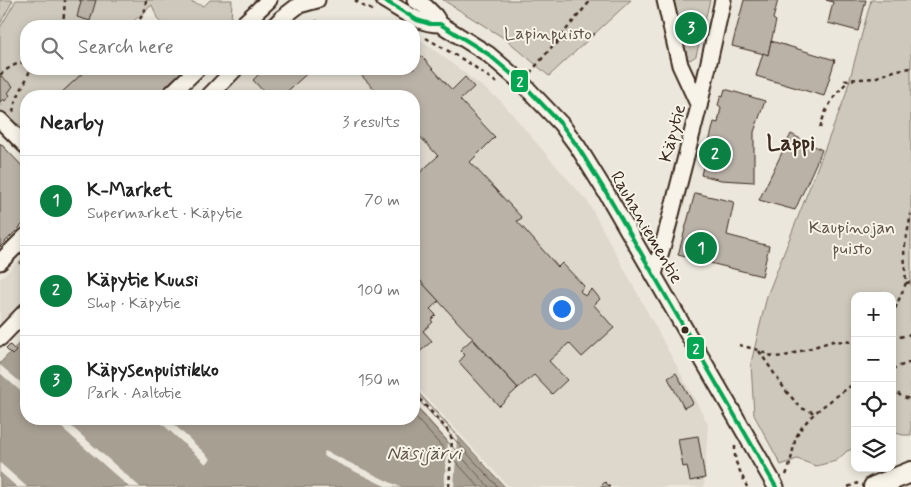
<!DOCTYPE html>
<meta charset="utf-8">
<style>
body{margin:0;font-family:Mynerve,sans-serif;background:#f2f2f2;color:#222}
.controls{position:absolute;right:15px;bottom:15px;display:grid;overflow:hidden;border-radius:10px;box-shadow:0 2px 8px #0003}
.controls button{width:45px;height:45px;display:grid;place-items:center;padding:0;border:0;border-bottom:1px solid #e0e0e0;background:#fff;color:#222;font:25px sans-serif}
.you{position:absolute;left:561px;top:308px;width:18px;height:18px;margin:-12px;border:4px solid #fff;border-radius:50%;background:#1a73e8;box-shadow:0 0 0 8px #1a73e833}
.badge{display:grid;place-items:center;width:32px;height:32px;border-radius:50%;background:#0b8043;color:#fff;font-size:16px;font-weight:700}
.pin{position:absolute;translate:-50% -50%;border:2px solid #fff;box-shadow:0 1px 5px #0006}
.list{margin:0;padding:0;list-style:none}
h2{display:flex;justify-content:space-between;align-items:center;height:65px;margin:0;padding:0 20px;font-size:21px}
h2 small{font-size:16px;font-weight:400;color:#767676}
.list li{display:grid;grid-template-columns:32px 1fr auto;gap:15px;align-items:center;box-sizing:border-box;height:90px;padding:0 20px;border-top:1px solid #e0e0e0}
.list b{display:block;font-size:19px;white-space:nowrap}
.list p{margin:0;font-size:16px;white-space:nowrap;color:#767676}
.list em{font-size:16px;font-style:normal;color:#767676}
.icon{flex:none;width:28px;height:28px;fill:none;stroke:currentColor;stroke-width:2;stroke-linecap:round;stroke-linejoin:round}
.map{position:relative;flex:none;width:911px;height:487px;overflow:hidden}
.search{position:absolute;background:#fff;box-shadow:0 2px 8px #0003;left:20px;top:20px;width:400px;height:55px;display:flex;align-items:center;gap:12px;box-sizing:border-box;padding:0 18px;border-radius:20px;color:#767676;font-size:19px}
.panel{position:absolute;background:#fff;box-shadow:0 2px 8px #0003;left:20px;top:90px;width:400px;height:335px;border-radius:20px}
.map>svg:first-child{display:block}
</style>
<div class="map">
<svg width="911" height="487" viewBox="0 0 911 487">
<rect width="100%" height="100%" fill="#ece7dc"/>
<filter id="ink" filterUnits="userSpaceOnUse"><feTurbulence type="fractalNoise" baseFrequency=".02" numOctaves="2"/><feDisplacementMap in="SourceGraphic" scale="10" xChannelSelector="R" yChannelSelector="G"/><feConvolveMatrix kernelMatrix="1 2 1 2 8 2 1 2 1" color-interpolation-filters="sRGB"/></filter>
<g filter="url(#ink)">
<g fill="#ddd7cc">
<polygon points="294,19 340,26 287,26"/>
<polygon points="414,39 421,40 501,101 557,167 588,202 708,424 704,487 509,487 414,384 414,96 223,96 248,69 414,69"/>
<polygon points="26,253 26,304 0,329 0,279"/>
</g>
<g fill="#cec8bc" stroke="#84796d">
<polygon points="0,0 13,0 0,24"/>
<polygon points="16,0 189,0 192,2 204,6 210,0 232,0 231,23 228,26 164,26 158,20 152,5 128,26 26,26 26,69 87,69 58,96 26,96 26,127 15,123 0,113 0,28"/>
<polygon points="443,0 631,0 549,76 507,40"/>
<polygon points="672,0 710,0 696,56 690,60 685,57"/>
<polygon points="871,0 911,0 911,435 903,435 892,432 892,296 855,296 855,448 847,451 836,461 816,466 797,459 781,465 754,415 751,363 767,296 845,97"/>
</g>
<polygon fill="#a89f93" stroke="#7c7064" points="26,336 26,419 414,419 414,388 505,487 0,487 0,363"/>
<g fill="#ece7dc">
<polygon points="0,365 26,387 26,396 0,373"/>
<polygon points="414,390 457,437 454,487 444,487 448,441 414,403"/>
<polygon points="52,419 63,419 140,487 129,487"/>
<polygon points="157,419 168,419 211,459 206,464"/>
<polygon points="325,451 400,487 387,487 323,456"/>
<polygon points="0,463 27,487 17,487 0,472"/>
</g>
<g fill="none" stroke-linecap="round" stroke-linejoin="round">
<g stroke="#67594d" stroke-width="1">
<polyline points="414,395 498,487"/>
<polyline points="414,405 489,487"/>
<polyline points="414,416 479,487"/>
</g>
</g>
<g fill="#bab2a7" stroke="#3b2a1e">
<polygon points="79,0 96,0 90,21 77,17 81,1"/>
<polygon points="744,0 778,0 773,19 776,21 768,55 732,46"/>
<polygon points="826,0 866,0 858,31 828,23 833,2"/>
<polygon points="317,20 323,26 310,26"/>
<polygon points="771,41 835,60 824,96 756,76 763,53 768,55"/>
<polygon points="414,48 452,90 465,77 474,87 460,100 495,137 470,162 522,218 517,221 558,267 562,263 584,286 580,291 585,296 592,289 600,299 594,305 614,328 582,357 569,343 549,361 567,380 552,394 534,375 518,388 414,274 414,178 438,156 414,130 414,96 381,96 357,71 360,69 414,69"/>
<polygon points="87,69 184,69 156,96 58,96"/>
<polygon points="264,69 312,69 282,96 258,96 263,91 253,80"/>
<polygon points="1,76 13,86 8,93 10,95 5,101 3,99 0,102 0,77"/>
<polygon points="725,89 765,101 754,132 754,182 721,180 701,175 714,122 718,123 721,107 718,105 721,95 723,96"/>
<polygon points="791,134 822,150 795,210 759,200"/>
<polygon points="0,143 26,170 26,221 0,247"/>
<polygon points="695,193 734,202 727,235 769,246 762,276 678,255"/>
<polygon points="26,256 26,270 19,263"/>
<polygon points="414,274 439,301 430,309 436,315 431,320 433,322 423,331 432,341 414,357"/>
<polygon points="472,339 518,388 499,406 459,362 465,355 460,350"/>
<polygon points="10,345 16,351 12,355 6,349"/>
<polygon points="676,373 693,403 684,408 668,378"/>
<polygon points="698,436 705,478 690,481 687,466 683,467 678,439"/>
<polygon points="605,482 610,487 600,487"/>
</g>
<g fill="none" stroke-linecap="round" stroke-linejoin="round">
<defs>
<g id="minor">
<path d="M 384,0 C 403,11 418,24 440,24"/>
<polyline points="415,0 426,7 435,16 440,24 488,54 522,83 561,124 578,147 607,194 776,487"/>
<polyline points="665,0 680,65 699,106"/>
<polyline points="241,26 269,0"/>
<polyline points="274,26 282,18 299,5 317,0"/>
<polyline points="169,96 197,69"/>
<polyline points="209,96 235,69"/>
<polyline points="0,120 26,146"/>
<polyline points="0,262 26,236"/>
<polyline points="654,274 665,238 699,106 723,0"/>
<polyline points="0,338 26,311"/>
</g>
<polyline id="major" points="874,487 911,472"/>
</defs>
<use href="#minor" stroke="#3b2a1e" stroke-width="19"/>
<use href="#major" stroke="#3b2a1e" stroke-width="24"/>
<g stroke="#3b2a1e" stroke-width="2.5" stroke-dasharray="4 4" stroke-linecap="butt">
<polyline points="355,0 363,6 374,11"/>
<polyline points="63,26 65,0"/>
<polyline points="136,26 145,10 146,0"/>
<polyline points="426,38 469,63 497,83"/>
<polyline points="555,44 579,36 595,34"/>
<polyline points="530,73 591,0"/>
<path d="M 0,75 C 8,68 16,63 26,62"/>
<polyline points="844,80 874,78 897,70 911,68"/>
<path d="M 13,112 C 15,97 26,84 30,69"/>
<path d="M 820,128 C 826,106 834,96 849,80"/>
<polyline points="672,266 673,278"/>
<polyline points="906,283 911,282"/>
<polyline points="892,316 906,283 904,250 911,214"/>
<polyline points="892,339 911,334"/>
<polyline points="739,345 758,350 774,357 785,356 833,341 855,342"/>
<polyline points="759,351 786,391 801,408 815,413"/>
<polyline points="892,369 911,362"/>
<polyline points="892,388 902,397 911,399"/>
<polyline points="414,393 446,428 452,439 449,487"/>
<polyline points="735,446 735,460 747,487"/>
<path d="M 786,475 C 791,464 792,453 795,441 C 802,418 831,401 849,387 L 855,385"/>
<polyline points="848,487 858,483"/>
</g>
<use href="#minor" stroke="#f7f3e8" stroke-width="15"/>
<use href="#major" stroke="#f7f3e8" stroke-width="20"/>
<defs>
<polyline id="bus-1" points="384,0 417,20 430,24 440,24 488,54 522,83 561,124 578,147 607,194 776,487"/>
</defs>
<use href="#bus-1" stroke="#f7f3e8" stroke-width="8"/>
<use href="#bus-1" stroke="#00a651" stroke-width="4"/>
</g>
</g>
<circle fill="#3b2a1e" stroke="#f7f3e8" stroke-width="2" cx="685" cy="330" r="4.5"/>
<g text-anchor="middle" stroke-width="4" stroke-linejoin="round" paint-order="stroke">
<g font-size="18" fill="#605246" stroke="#f7f3e8">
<text x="548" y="39">Lapinpuisto</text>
<text x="852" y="233">Kaupinojan<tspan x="852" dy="21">puisto</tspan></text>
</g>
<g font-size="18" fill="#3b2a1e" stroke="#f7f3e8">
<text transform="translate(672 133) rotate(-75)" y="6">Käpytie</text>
<text transform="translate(647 227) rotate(60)" y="6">Rauhaniementie</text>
</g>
<g font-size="19" font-style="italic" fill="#615347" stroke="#f7f3e8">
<text x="424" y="459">Näsijärvi</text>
</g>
<g font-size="22" font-weight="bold" fill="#3b2a1e" stroke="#f7f3e8">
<text x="791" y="150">Lappi</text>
</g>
</g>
<g stroke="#f7f3e8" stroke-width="2">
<rect x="510" y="69" width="19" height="24" rx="5" fill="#00a651"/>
<rect x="686" y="336" width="19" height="24" rx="5" fill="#00a651"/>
</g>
<g font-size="14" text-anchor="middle" font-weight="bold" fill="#fff">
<text x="520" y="86">2</text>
<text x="696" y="353">2</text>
</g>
</svg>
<div class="controls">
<button>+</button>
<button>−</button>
<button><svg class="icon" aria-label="locate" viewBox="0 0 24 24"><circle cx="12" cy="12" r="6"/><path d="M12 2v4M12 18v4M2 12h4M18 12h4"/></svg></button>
<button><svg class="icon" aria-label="layers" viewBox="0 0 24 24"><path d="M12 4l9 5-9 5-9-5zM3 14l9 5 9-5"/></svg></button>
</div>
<div class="you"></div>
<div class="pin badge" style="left:701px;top:248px">1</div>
<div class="pin badge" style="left:715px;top:154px">2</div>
<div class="pin badge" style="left:691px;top:28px">3</div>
<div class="search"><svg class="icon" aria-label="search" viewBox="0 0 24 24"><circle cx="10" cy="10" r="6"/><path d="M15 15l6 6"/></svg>Search here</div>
<section class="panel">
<h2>Nearby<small>3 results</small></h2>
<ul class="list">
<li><span class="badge">1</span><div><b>K-Market</b><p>Supermarket · Käpytie</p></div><em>70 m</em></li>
<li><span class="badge">2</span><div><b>Käpytie Kuusi</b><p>Shop · Käpytie</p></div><em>100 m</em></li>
<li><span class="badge">3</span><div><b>Käpysenpuistikko</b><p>Park · Aaltotie</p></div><em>150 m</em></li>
</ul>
</section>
</div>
